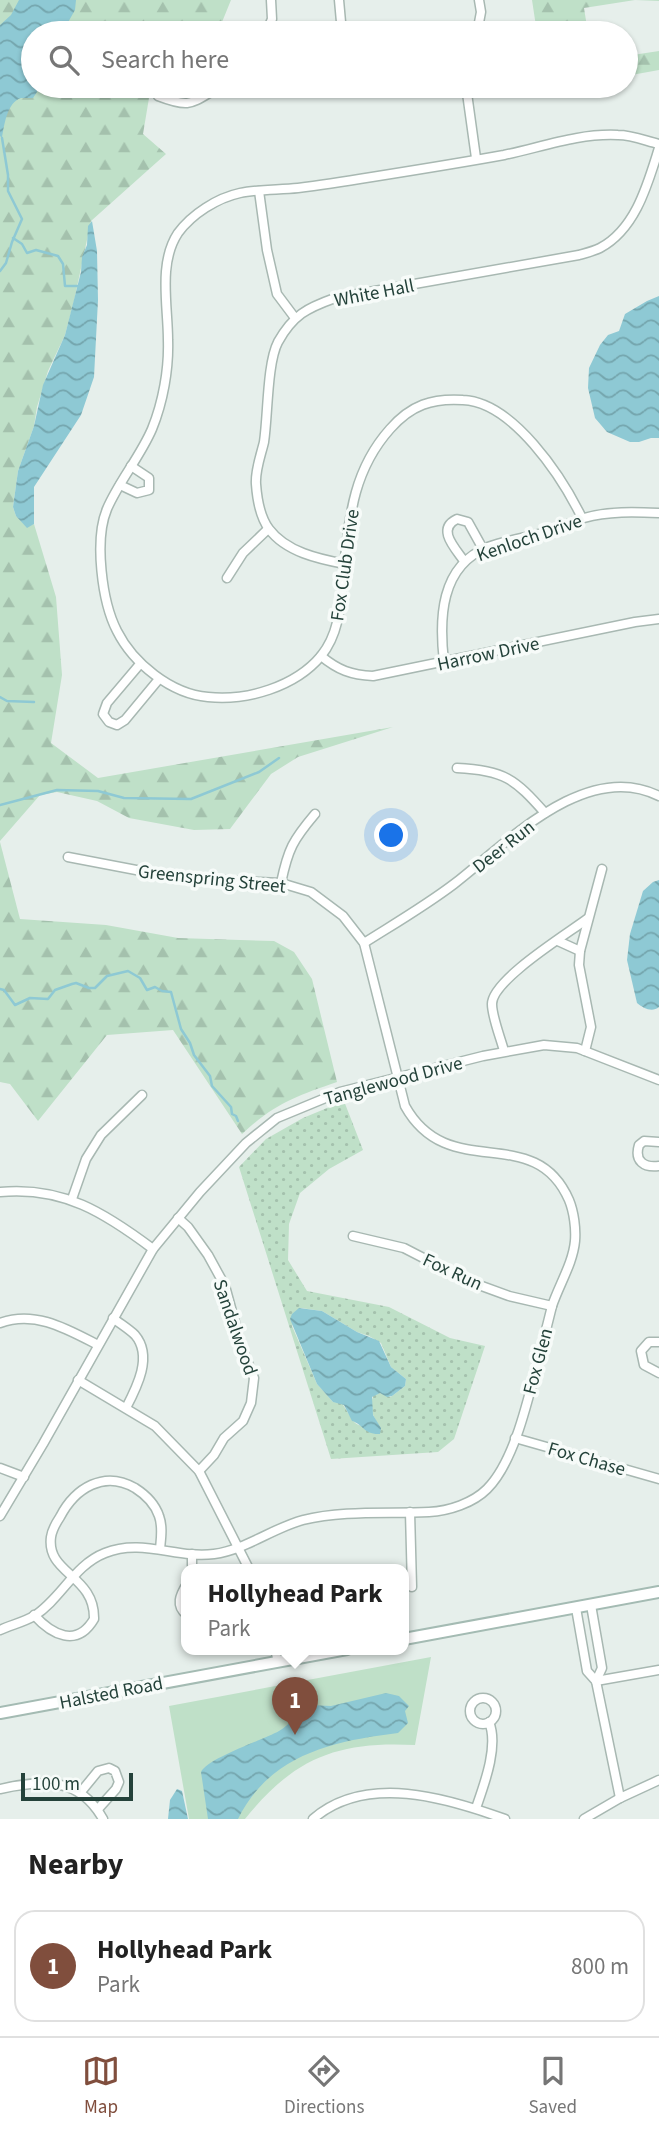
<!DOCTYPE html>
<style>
body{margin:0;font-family:"Source Sans 3",sans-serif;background:#f2f2f2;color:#222}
.scale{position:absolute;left:21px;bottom:18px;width:112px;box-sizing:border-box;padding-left:7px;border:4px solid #24423a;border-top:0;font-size:19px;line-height:24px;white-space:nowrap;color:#24423a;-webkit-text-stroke:5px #f7fbf9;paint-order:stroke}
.you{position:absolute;left:392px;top:836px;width:24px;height:24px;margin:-18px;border:5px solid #fff;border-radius:50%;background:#1a73e8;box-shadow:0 0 0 10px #1a73e833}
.badge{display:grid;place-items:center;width:46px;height:46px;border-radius:50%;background:#804e3d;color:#fff;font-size:23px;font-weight:700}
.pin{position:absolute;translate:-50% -58px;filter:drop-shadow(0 2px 4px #0008)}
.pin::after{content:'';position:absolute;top:37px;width:24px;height:21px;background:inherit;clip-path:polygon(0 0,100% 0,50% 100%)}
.popup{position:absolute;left:181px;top:1564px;width:228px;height:91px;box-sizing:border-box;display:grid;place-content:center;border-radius:14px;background:#fff;filter:drop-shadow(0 2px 5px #0005);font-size:23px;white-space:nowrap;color:#767676}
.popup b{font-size:26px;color:#222}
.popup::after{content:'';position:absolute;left:50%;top:100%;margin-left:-14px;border:14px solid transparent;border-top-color:#fff}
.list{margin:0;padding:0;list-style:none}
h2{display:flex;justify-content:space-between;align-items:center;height:91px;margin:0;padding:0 28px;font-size:30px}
h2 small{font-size:23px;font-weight:400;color:#767676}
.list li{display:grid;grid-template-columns:46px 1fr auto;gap:21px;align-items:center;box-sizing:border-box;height:112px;margin:0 14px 14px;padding:0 14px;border:2px solid #e0e0e0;border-radius:21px}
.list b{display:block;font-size:26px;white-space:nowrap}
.list p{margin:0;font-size:23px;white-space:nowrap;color:#767676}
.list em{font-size:23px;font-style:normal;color:#767676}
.icon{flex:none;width:38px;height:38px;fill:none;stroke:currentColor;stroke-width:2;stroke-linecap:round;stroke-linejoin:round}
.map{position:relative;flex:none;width:659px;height:1819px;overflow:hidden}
.search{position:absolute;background:#fff;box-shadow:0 2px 5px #0004;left:21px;right:21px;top:21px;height:77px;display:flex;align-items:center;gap:18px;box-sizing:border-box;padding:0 24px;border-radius:38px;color:#767676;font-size:26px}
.sheet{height:217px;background:#fff}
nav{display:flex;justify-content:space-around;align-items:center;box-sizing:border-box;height:98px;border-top:2px solid #e0e0e0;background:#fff;font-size:19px;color:#767676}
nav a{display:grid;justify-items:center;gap:4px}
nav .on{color:#804e3d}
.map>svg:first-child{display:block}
</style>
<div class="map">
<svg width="659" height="1819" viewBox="0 0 659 1819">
<defs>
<pattern id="grass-dots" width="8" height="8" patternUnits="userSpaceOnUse" patternTransform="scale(1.75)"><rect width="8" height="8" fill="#bfe0c8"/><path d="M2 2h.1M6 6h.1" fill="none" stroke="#a4c1ad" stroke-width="1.8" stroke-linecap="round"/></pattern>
<pattern id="forest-firs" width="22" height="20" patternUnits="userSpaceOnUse" patternTransform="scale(1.75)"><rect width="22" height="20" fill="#bfe0c8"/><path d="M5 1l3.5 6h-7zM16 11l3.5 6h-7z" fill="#a4c1ad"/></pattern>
<pattern id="water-waves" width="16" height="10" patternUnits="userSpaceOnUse" patternTransform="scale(1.75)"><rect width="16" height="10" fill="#8ec9d4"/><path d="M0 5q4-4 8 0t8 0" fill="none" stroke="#74a5ad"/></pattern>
</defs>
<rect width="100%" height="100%" fill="#e6efeb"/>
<path fill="url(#grass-dots)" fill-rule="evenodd" d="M 344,1101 L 363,1150 L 329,1169 L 300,1193 L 289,1224 L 288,1260 L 307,1291 L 389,1307 L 450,1338 L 485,1346 L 454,1439 L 438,1452 L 331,1459 L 239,1167 L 266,1139 L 303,1118 ZM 301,1308 L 322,1311 L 357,1332 L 369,1336 L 381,1343 L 391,1367 L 406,1379 L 405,1386 L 392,1396 L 390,1397 L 380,1393 L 374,1394 C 368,1408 373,1417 381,1428 C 352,1427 356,1425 342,1403 L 333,1402 L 317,1384 L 292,1326 Z"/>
<g fill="url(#forest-firs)">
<polygon points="0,0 231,0 220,27 212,33 33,33 33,86 151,86 143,134 166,154 91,221 74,301 65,335 48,371 37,407 34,426 18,471 13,507 16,516 27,527 34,524 56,597 62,675 51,743 98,778 393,727 298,757 271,774 230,829 194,830 129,818 97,801 57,792 40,795 0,841"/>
<polygon points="532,0 659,0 659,1 635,0 584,8 588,33 537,33"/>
<polygon points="659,51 659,70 626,76 626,56"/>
<path d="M 0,842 L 20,919 L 106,925 L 178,938 L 274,941 L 294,952 L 312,979 L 337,1082 C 296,1096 274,1104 242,1134 L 173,1030 L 107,1035 L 38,1121 L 10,1084 L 0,1082 Z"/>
</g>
<path fill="#bfe0c8" d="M 431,1657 L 415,1745 C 337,1741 294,1758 245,1819 L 189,1819 L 169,1706 Z"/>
<g fill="url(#water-waves)">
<path d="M 19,0 L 76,0 L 75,10 L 62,33 L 33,33 L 33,54 L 29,72 L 33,86 L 37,86 L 37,92 L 33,98 C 29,98 25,98 21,98 C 7,102 4,126 2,138 L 0,136 L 0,25 L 11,15 Z"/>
<polygon points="92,221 97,251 98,300 94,377 81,415 34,487 34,524 27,528 16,516 13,507 18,471 34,426 43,385 65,335 81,272 82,257 87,245 88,226"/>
<polygon points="659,296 659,438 651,438 639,442 630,442 607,432 595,418 588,388 589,368 600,345 608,335 619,331 625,314 647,301"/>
<path d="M 659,880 L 659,1007 C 652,1013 643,1008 637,1003 L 627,960 L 630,934 L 643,891 L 653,882 Z"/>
<path d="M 299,1308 L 322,1311 L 357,1332 L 379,1341 L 391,1367 L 406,1379 L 405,1386 L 392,1396 L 387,1397 L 380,1393 L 372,1397 L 373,1415 L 381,1428 L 380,1434 C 364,1435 363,1424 352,1421 L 344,1405 L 333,1402 L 317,1384 L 290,1319 L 292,1314 Z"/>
<path d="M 386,1693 L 399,1696 L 409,1706 L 405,1711 L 408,1723 L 398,1733 C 334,1741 270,1754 238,1819 L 208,1819 L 201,1772 C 208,1758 263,1740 279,1731 C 291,1724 298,1712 309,1705 L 331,1706 Z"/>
<polygon points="177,1789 182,1791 188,1819 168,1819 170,1800"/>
</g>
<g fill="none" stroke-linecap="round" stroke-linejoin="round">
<g stroke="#8ec9d4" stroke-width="2.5">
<polyline points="13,238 22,244 27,253 36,250 58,256 63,264 65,286 77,286"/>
<polyline points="0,271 6,263 12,242 22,219 8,191 8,175 2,138"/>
<polyline points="0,697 7,701 34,702"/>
<polyline points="0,805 57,790 98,791 124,798 191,799 259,772 279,758"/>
<polyline points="0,989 4,990 15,1005 30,998 48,999 55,990 72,984 76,983 89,988 95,988 107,976 128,971 140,978 147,990 155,987 162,991 171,992 181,1029 190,1043 194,1055 210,1076 212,1086 231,1107 232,1114 236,1116 238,1121"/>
</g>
<defs>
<g id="street">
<polyline points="339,0 342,33"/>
<polyline points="266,33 272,19 271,0"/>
<polyline points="477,33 481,12 479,0"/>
<polyline points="230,86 238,91 250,86"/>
<polyline points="466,86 476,158"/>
<path d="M 158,96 C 192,109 191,103 221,86"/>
<polyline points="259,191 267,250 277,294 295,318"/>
<polyline points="120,485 137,493 149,490 149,478 131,466"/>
<path d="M 582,518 C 562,477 513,402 463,400 C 432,398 411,405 390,429 C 349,475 349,527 342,585 C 340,610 338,635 321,656 C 295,687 247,701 208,697 C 171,694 133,663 117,631 C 102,602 94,540 107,509 C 119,481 140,457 152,429 C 163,402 169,369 168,340 C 168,306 158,263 178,233 C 192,214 217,198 240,193 C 258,189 279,190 298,188 C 323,185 348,181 372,177 C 416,170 460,163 504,155 C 542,147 579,133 618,135 C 632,135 646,141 659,144"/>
<path d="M 464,561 C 455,548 436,529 457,519 L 468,522 L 483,549"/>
<path d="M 345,564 C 319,559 286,552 269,529 C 260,517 257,498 256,484 C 255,470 261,455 264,442 C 268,416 267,363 278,342 C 293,315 307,308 335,298 L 579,255 C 586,253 594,251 600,248 C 636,229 648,183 659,148"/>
<polyline points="227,578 243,553 268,529"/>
<path d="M 321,656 C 338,670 351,675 373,676 L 635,622 L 659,619"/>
<path d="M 444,662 C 439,619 440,566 488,547 C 507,540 529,537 550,531 C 562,528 572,521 584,518 C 608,511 635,512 659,513"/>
<polyline points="140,664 107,703 103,714 109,722 117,725 125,720 159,679"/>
<path d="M 457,768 C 504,770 515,779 545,813"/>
<path d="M 281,883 C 288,849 293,840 315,814"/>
<polyline points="558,941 580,951"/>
<path d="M 364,943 C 394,924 425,906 454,884 C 507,843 586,759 659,796"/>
<path d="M 504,1051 C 501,1039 492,1017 492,1004 C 492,980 567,934 587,919"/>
<polyline points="585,1051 591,1027 579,965 580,951 602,869"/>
<path d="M 659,1142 L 644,1141 L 639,1145 C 634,1161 644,1168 659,1166"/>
<path d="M 0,1192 C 63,1186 105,1213 153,1249"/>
<polyline points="72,1199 86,1159 101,1135 142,1095"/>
<polyline points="178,1218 188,1227 208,1255 225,1286 242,1348 254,1378 251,1403 243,1421 224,1438 214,1455 199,1471"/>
<polyline points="353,1236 404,1248 468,1281 509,1296 552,1306"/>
<path d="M 113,1318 C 119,1323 129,1329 135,1335 C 153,1356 137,1387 126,1408"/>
<path d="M 0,1323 C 35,1310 67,1329 98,1345"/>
<polyline points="659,1342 649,1342 641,1351 644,1365 659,1373"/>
<polyline points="78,1380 155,1426 199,1471 249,1569"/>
<polyline points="515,1438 659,1479"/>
<polyline points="0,1468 24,1477"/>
<polyline points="410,1512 412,1587"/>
<polyline points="0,1516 43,1444 153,1249 200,1192 246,1143 277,1118 340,1092 483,1056 544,1045 577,1048 659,1080"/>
<polyline points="192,1569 192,1554"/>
<path d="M 187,1584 C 180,1595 175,1606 187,1615"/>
<polyline points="591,1605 602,1668 596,1681"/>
<polyline points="576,1608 587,1671 596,1681 620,1798"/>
<path d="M 34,1615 C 52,1635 77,1648 94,1619 C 95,1575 46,1574 51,1537 C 52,1530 56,1523 60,1517 C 75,1488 104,1470 135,1488 C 146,1495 155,1504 159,1516 C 163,1527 161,1538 160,1549"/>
<path d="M 0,1630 C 11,1625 24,1622 34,1616 C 61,1599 74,1565 105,1553 C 142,1538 177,1559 214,1554 C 245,1550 273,1528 303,1520 C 344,1510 388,1514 429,1512 C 449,1511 473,1503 487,1489 C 518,1458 531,1384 543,1342 C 546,1330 549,1318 552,1306 C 559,1285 573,1263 575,1241 C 576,1229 574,1212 569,1200 C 534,1120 449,1185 405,1106 L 364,943 L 343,916 L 311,892 L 281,883 L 178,878 L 68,857"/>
<polyline points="275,1649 278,1662"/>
<polyline points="596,1681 659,1670"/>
<circle cx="483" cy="1711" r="13"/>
<path d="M 0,1789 C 42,1780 79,1776 103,1819"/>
<polyline points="80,1793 98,1771 109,1768 115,1771 119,1782 116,1789 98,1809"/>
<path d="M 476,1808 C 484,1785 499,1746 489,1722"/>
<path d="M 313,1819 C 366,1773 447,1798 505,1819"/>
<polyline points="584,1819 620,1798 659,1780"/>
</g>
<g id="secondary">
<polyline points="404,1639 659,1592"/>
<polyline points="0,1713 347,1649"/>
</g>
</defs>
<use href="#street" stroke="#a8b8b2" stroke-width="11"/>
<use href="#secondary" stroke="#a4bbb3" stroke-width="14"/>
<use href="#street" stroke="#fff" stroke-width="8"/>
<use href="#secondary" stroke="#fff" stroke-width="10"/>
</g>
<g text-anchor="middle" stroke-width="7" stroke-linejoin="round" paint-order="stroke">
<g font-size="19" fill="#24423a" stroke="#f7fbf9">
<text transform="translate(374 292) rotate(-11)" y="7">White Hall</text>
<text transform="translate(529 537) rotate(-19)" y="7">Kenloch Drive</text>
<text transform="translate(344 565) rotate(-82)" y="7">Fox Club Drive</text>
<text transform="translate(488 653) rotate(-12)" y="7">Harrow Drive</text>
<text transform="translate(503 846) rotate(-38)" y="7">Deer Run</text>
<text transform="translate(212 878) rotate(6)" y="7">Greenspring Street</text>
<text transform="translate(393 1080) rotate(-15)" y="7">Tanglewood Drive</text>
<text transform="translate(453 1271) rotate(25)" y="7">Fox Run</text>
<text transform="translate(236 1327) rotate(71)" y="7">Sandalwood</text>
<text transform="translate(537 1361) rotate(-75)" y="7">Fox Glen</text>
<text transform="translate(587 1458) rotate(16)" y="7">Fox Chase</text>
<text transform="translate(111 1692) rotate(-11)" y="7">Halsted Road</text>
</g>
</g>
</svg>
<div class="scale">100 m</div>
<div class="you"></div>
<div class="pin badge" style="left:295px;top:1735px">1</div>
<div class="popup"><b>Hollyhead Park</b>Park</div>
<div class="search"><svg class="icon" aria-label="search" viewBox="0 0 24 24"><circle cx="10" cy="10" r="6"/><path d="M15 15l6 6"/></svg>Search here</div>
</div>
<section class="sheet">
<h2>Nearby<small></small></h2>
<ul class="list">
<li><span class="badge">1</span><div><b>Hollyhead Park</b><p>Park</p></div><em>800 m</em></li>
</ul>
</section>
<nav>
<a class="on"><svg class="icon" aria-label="map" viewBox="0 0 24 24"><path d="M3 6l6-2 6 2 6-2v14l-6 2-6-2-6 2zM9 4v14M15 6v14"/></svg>Map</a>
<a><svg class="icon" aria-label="directions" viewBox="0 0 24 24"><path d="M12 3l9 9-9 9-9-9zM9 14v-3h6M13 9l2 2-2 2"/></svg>Directions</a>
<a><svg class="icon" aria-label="saved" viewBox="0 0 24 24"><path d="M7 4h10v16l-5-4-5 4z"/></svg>Saved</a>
</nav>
